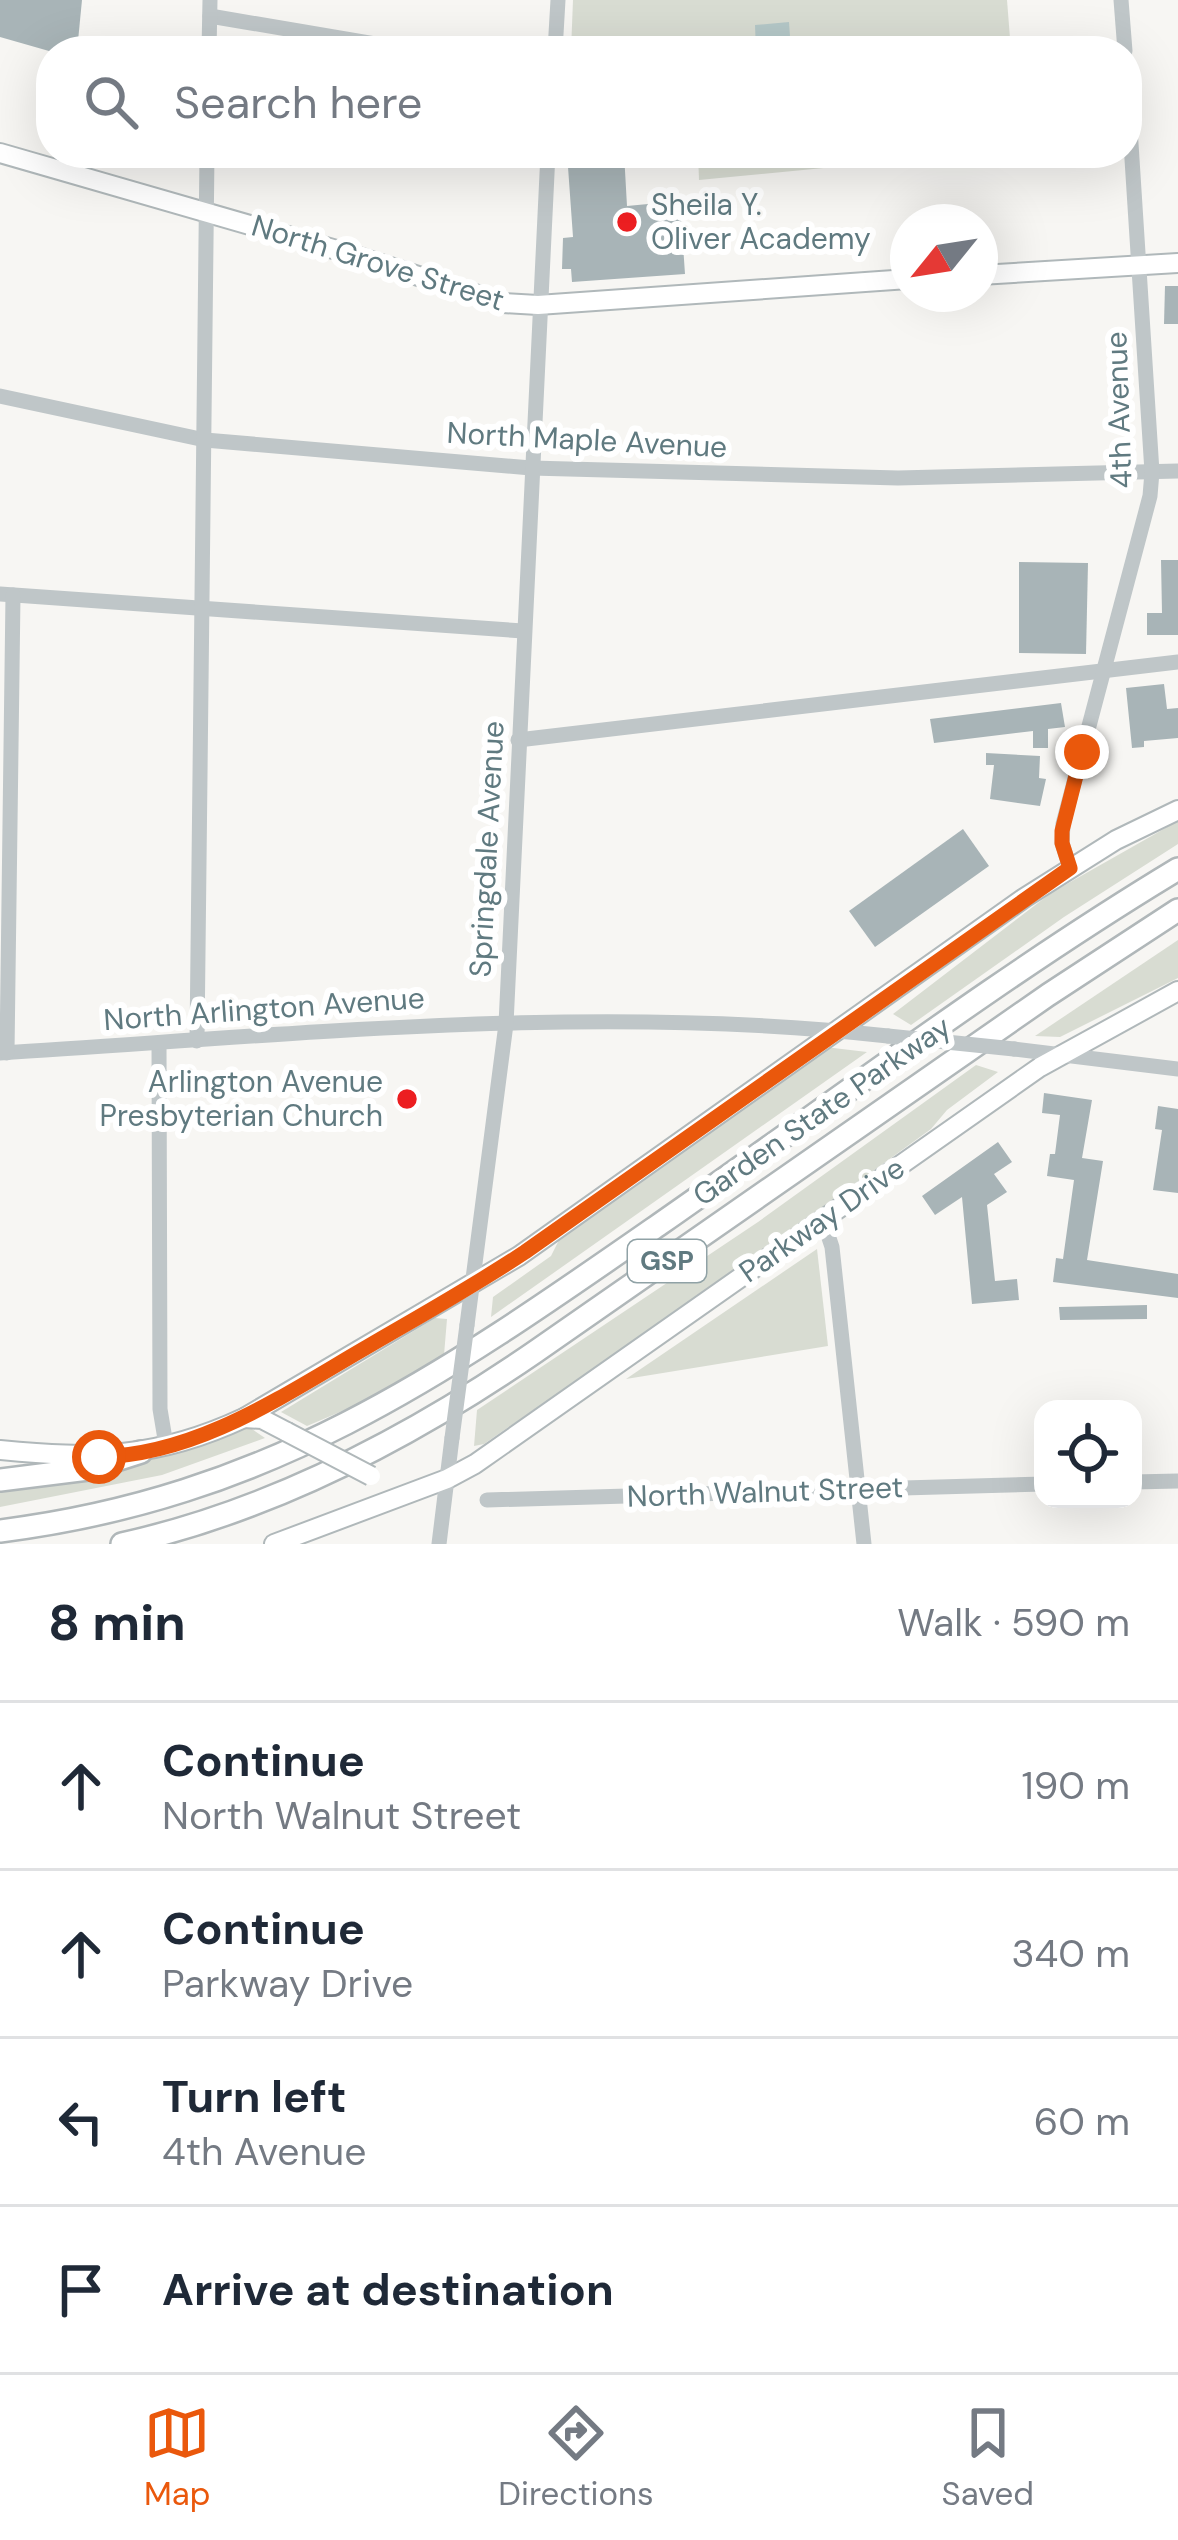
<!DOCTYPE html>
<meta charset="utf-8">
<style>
body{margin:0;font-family:"DM Sans",sans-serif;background:#f2f2f3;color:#1f2937}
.controls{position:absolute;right:36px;bottom:36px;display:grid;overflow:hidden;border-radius:24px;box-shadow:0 12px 48px #0002}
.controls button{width:108px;height:108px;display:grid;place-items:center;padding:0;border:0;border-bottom:3px solid #e0e1e3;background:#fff;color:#1f2937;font:60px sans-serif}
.compass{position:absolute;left:890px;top:204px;width:108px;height:108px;border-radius:50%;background:#fff;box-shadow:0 12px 48px #0002;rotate:240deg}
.stop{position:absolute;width:36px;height:36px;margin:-27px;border:9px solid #ea580c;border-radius:50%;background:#fff}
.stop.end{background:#ea580c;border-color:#fff;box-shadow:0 3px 12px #0008}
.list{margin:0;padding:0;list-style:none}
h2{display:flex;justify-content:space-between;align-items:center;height:156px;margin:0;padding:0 48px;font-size:51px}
h2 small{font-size:39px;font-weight:400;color:#747a83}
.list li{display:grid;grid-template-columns:78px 1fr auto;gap:36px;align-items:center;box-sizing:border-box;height:168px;padding:0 48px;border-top:3px solid #e0e1e3}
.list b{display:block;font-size:45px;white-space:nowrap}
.list p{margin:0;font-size:39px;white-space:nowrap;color:#747a83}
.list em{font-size:39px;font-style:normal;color:#747a83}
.icon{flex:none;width:66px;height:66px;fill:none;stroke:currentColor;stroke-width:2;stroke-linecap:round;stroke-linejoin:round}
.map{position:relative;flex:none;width:1178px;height:1544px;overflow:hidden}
.search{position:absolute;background:#fff;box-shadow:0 12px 48px #0002;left:36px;right:36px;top:36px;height:132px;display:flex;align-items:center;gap:30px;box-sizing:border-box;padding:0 42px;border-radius:48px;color:#747a83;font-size:45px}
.sheet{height:828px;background:#fff}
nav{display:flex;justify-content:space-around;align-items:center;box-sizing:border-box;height:168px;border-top:3px solid #e0e1e3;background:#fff;font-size:33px;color:#747a83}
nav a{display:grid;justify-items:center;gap:6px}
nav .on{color:#ea580c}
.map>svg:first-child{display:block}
</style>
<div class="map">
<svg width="1178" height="1544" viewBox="0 0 1178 1544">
<rect width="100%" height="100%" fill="#f7f6f3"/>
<g fill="#d8dcd2">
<polygon points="573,0 1007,0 1011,51 571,51"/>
<polygon points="698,153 978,153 699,180"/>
<polygon points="1178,821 1178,844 1064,917 911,1025 893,1014 1051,893"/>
<polygon points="1178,940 1178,978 1060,1037 1035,1036"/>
<polygon points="825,1047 867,1052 491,1317 493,1297 551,1256 560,1238"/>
<polygon points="976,1065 998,1072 947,1110 931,1129 718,1283 484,1444 474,1446 477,1410 758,1222"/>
<polygon points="817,1249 828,1346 626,1379"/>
<polygon points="435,1318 447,1319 444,1355 368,1400 307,1426 281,1412"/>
<path d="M 249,1427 L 265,1438 L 162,1475 L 0,1507 L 0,1486 C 87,1478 166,1455 249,1427 Z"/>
</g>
<polygon fill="#b4c7c7" points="789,22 791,51 756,51 755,25"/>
<g fill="#a8b4b7">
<polygon points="0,0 82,0 77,51 49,51 0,37"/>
<polygon points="567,153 624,153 627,206 680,201 685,274 572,282 571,269 562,269 563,238 573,237"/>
<polygon points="1165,286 1178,286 1178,324 1164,324"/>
<polygon points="1161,560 1178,560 1178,635 1147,635 1147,613 1162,613"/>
<polygon points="1019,562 1088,563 1086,654 1019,653"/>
<polygon points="1164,684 1167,709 1178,708 1178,738 1144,741 1144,747 1132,748 1126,688"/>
<polygon points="1061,703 1065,727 1048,729 1048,748 1033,748 1033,731 934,743 930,719"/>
<polygon points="986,753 1040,756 1039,778 1046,779 1040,806 990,799 994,765 986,765"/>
<polygon points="963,829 989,866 875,947 849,911"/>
<polygon points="1044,1093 1092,1100 1082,1158 1103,1161 1087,1260 1178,1274 1178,1298 1053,1282 1056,1258 1063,1259 1074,1180 1047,1176 1050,1154 1055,1154 1060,1115 1042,1113"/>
<polygon points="1158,1106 1178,1109 1178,1193 1153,1190 1162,1130 1155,1129"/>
<polygon points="998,1142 1012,1162 994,1174 1007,1192 987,1205 995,1281 1017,1279 1019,1300 972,1304 962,1197 935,1215 922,1196"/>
<polygon points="1147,1305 1147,1319 1060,1320 1059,1307"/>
</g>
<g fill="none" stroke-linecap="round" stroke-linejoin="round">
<defs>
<g id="major">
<polyline points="0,153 340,251 503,303 538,305 908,279"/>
<polyline points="980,275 1178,263"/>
<polyline points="244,1418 262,1419 287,1432"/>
<path d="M 0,1450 C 94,1459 156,1459 244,1418 L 519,1256 L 1024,898 L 1116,840 L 1178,810"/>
<polyline points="274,1544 447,1479 475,1464 1040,1067 1178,991"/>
</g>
<g id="highway">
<polyline points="0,1480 88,1469 141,1452"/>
<path d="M 0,1531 C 270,1497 443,1375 660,1224 C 831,1105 999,977 1178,869"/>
<path d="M 122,1544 C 271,1511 410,1438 535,1352 L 1048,995 L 1178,910"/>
</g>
</defs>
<use href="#major" stroke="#b0b8ba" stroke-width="22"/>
<use href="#highway" stroke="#b0b7b9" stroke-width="26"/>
<g stroke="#bfc6c8" stroke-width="15">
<polyline points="1121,0 1125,51"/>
<polyline points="210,16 416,51"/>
<polyline points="209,51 210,0"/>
<polyline points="555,51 558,0"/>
<polyline points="0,396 205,440 531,468 898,478 1178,471"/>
<polyline points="0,594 523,631"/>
<polyline points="518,740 1178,662"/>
<polyline points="1070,868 1062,843 1063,824 1150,496 1152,472 1127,81"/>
<polyline points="197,1041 207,153"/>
<polyline points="159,1043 160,1409 166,1445"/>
<polyline points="1014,1049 1178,1069"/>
<path d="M 0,1053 C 293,1035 595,1003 888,1036"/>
<polyline points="7,1053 13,595"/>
<polyline points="823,1220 832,1247 864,1544"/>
<polyline points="467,1325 506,1024 548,153"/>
<polyline points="1133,1482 1178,1481"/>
<polyline points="487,1500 1043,1484"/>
<polyline points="439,1544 452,1438"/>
</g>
<use href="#major" stroke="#fff" stroke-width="18"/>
<use href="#highway" stroke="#fff" stroke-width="21"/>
<defs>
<polyline id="major-bridge" points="287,1432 371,1476"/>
</defs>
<use href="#major-bridge" stroke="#b0b8ba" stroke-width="22" stroke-linecap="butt"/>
<g stroke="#bfc6c8" stroke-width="15">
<polyline points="888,1036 1014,1049"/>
<polyline points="452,1438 467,1325"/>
</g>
<use href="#major-bridge" stroke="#fff" stroke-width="18"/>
</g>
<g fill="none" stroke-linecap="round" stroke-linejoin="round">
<path stroke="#ea580c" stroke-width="15" d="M 99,1457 C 198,1455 284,1395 367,1347 C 420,1316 474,1286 525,1252 L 1070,868 L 1062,843 L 1062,831 L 1082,752"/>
</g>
<g fill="#ec1e21" stroke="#fff" stroke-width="4.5">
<circle cx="627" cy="222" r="12"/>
<circle cx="407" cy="1099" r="12"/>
</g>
<g text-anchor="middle" stroke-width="12" stroke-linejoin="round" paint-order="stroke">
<rect fill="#fff" stroke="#90a2a6" stroke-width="3" x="628" y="1240" width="78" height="42" rx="9"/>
<g font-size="27" font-weight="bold" fill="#607a80">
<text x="667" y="1270">GSP</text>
</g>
<g font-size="30" fill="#607a80" stroke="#fff" text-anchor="start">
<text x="651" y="215">Sheila Y.<tspan x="651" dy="34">Oliver Academy</tspan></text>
<text x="383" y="1092" text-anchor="end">Arlington Avenue<tspan x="383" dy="34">Presbyterian Church</tspan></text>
</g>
<g font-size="30" fill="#607a80" stroke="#fff">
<text transform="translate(378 263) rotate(17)" y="10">North Grove Street</text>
<text transform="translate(1119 410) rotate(-92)" y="10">4th Avenue</text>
<text transform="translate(587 440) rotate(3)" y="10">North Maple Avenue</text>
<text transform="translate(487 849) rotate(-87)" y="10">Springdale Avenue</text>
<text transform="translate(264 1009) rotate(-4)" y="10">North Arlington Avenue</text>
<text transform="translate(822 1111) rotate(-35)" y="10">Garden State Parkway</text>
<text transform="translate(822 1220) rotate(-35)" y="10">Parkway Drive</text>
<text transform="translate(765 1492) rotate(-2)" y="10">North Walnut Street</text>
</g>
</g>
</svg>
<div class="controls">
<button><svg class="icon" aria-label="locate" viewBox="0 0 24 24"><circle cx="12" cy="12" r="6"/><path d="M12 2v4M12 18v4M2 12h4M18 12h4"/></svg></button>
</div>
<svg class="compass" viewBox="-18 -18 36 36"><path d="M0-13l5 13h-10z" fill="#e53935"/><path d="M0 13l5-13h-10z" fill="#747a83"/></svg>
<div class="stop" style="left:99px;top:1457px"></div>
<div class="stop end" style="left:1082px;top:752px"></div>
<div class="search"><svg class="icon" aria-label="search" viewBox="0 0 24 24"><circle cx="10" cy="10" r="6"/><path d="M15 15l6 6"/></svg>Search here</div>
</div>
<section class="sheet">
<h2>8 min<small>Walk · 590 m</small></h2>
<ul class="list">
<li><svg class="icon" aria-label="ahead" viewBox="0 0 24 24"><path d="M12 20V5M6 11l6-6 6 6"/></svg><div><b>Continue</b><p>North Walnut Street</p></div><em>190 m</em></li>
<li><svg class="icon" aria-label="ahead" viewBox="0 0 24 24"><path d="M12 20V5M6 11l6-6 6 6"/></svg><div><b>Continue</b><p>Parkway Drive</p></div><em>340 m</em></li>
<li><svg class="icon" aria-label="left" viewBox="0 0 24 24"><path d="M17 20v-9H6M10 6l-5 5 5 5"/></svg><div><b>Turn left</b><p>4th Avenue</p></div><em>60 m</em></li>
<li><svg class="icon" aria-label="arrive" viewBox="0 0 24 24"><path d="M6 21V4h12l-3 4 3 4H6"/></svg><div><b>Arrive at destination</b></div></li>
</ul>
</section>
<nav>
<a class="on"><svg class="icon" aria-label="map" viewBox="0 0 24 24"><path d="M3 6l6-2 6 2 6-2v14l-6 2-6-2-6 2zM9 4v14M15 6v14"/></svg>Map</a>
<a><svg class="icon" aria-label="directions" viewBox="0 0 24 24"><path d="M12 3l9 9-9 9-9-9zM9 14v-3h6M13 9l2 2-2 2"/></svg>Directions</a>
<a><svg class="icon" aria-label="saved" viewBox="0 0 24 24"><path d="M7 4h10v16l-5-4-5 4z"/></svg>Saved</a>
</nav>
